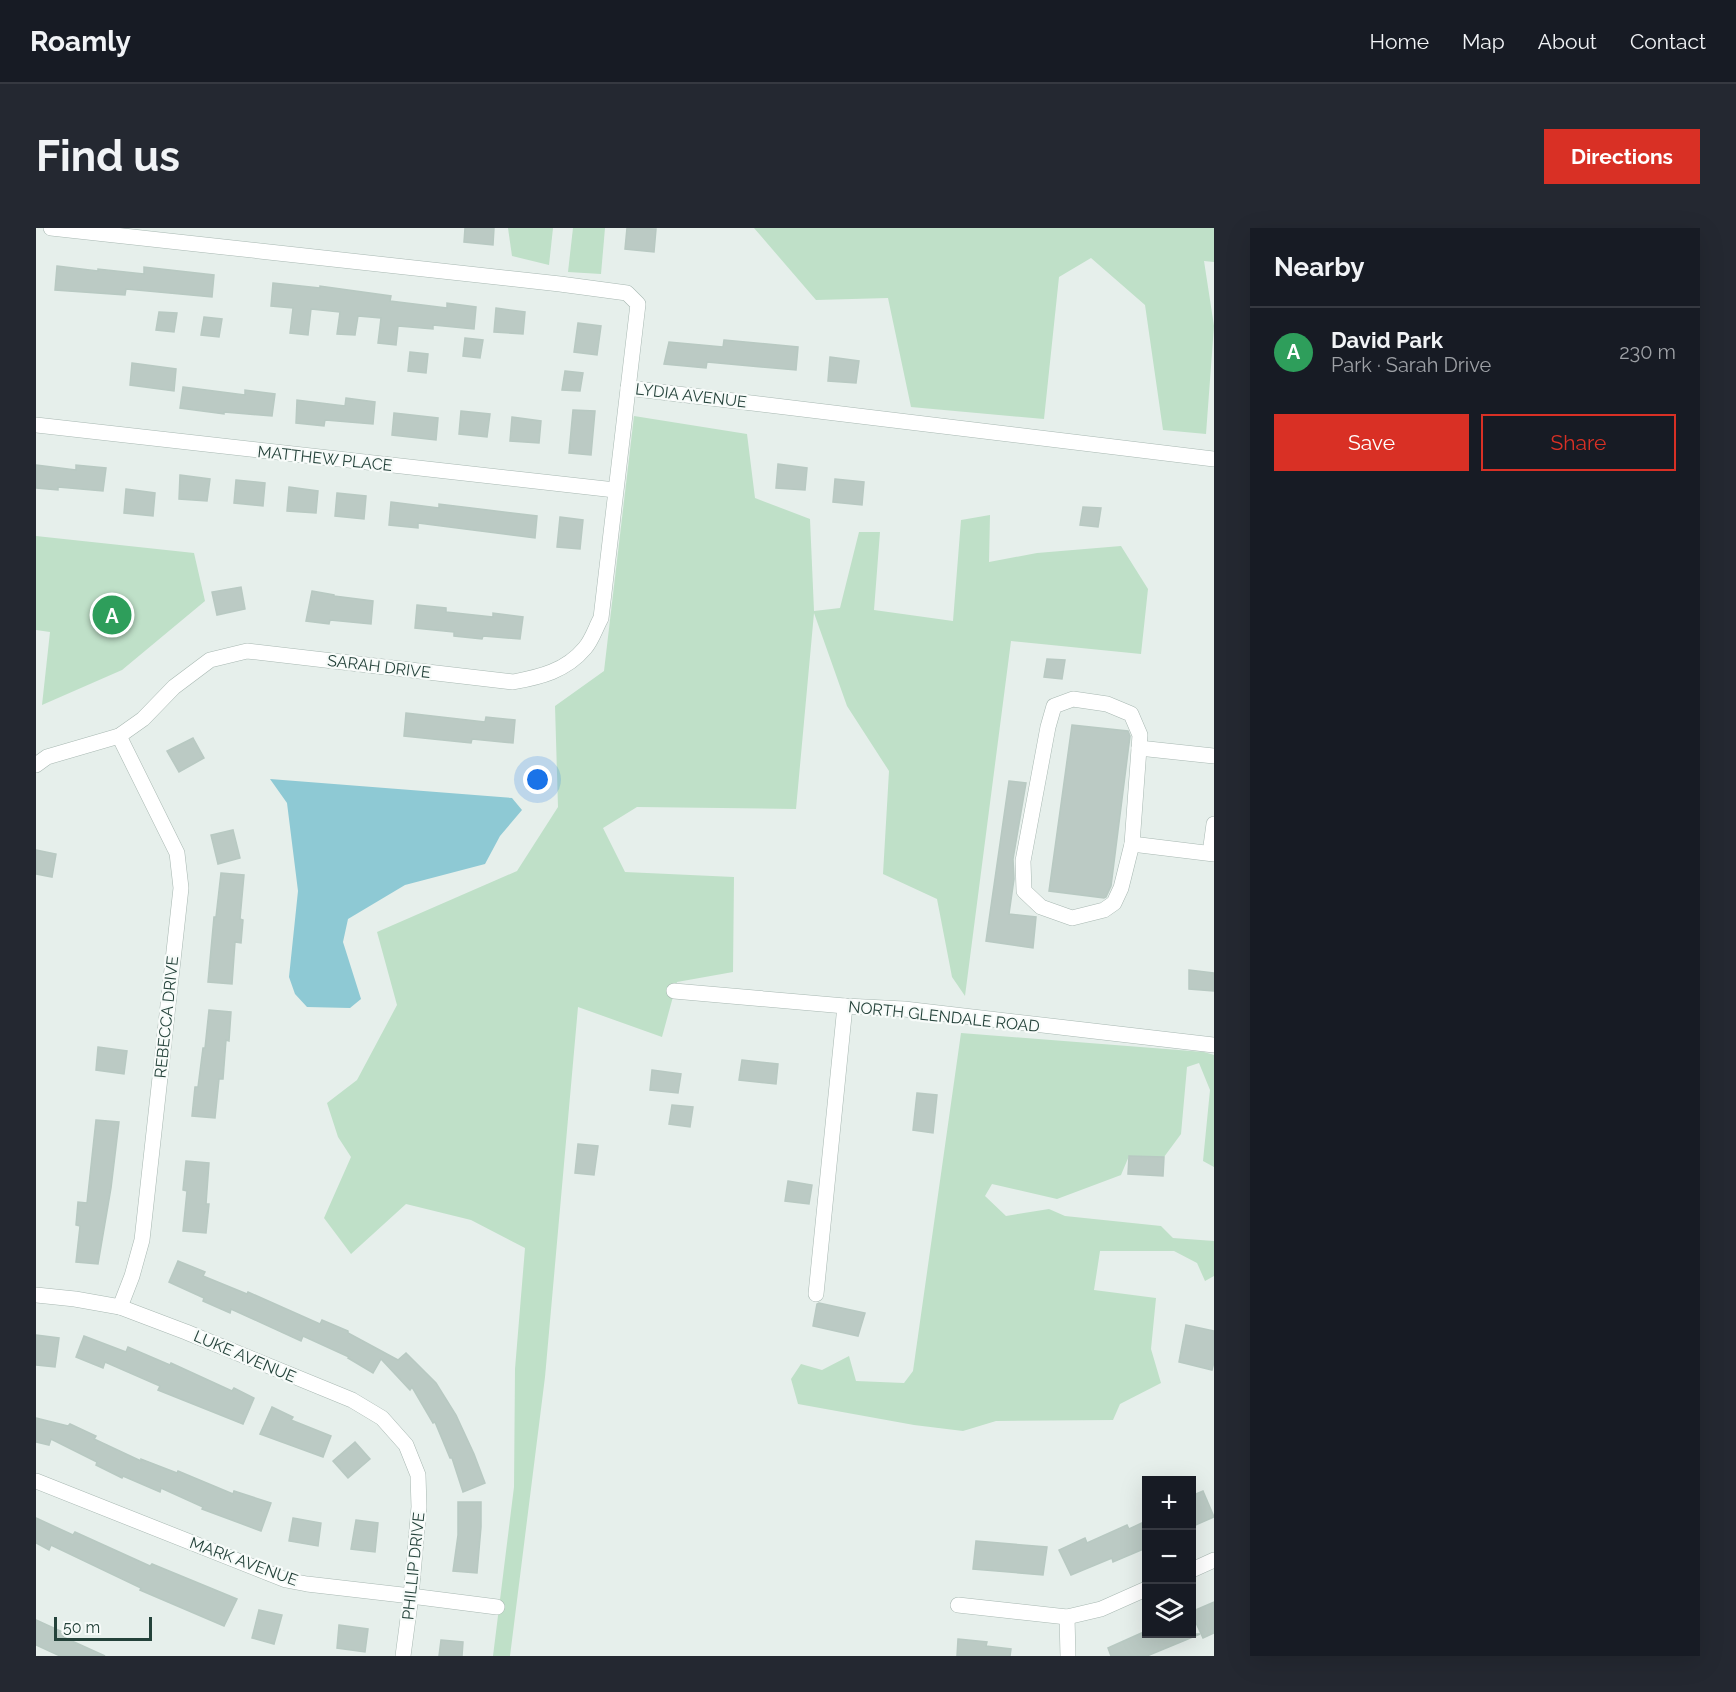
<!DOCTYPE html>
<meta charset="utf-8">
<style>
body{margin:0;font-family:Raleway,sans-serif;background:#242831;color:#f1f3f6}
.controls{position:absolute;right:18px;bottom:18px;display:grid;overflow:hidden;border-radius:0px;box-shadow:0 6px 24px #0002}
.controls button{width:54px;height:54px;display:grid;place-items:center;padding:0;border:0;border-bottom:2px solid #363941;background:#171b24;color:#f1f3f6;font:30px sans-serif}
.scale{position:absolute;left:18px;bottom:15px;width:98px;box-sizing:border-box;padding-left:6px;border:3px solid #24423a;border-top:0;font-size:16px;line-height:21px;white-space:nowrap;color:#24423a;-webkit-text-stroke:4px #f7fbf9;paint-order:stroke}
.you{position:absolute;left:502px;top:552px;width:21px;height:21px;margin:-15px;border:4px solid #fff;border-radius:50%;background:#1a73e8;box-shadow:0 0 0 9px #1a73e833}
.badge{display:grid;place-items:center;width:39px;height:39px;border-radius:50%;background:#d93025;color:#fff;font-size:20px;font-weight:700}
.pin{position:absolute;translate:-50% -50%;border:3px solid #fff;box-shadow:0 2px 6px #0006}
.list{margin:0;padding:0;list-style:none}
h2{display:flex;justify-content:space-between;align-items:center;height:78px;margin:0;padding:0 24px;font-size:26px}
h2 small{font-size:20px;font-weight:400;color:#9ea1a6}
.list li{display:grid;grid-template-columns:39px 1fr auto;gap:18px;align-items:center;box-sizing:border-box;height:90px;padding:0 24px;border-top:2px solid #363941}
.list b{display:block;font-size:22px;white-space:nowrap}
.list p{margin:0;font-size:20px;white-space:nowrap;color:#9ea1a6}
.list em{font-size:20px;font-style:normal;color:#9ea1a6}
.actions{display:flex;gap:12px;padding:18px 24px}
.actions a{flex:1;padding:14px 0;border:2px solid #d93025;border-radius:0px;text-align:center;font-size:21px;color:#d93025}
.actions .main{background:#d93025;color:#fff}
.icon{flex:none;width:33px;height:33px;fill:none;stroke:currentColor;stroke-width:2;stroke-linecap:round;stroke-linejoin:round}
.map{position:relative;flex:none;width:1178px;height:1428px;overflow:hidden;border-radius:0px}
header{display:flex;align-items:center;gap:36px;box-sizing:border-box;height:84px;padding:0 30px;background:#171b24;border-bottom:2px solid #363941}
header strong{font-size:28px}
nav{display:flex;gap:33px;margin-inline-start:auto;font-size:21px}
.intro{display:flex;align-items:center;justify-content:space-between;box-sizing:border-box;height:144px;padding:0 36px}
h1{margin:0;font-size:42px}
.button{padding:15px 27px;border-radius:0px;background:#d93025;color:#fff;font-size:21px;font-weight:700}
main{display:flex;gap:36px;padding:0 36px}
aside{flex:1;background:#171b24;border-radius:0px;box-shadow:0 6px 24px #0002}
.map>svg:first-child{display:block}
</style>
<header>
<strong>Roamly</strong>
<nav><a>Home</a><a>Map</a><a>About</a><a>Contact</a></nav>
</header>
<div class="intro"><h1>Find us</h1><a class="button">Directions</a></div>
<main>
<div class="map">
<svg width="1178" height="1428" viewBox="0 0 1178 1428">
<rect width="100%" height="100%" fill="#e6efeb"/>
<g fill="#bfe0c8">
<polygon points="472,0 517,0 513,37 476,28"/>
<polygon points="537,0 569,0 565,46 532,44"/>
<polygon points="718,0 1178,0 1178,34 1168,33 1178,98 1170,206 1127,202 1109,77 1055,30 1023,49 1008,191 875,179 852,70 780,72"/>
<polygon points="598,188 711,206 719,270 774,291 778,383 804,380 823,304 844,304 838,382 917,393 925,292 954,287 953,334 1001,325 1085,318 1112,361 1105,426 975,413 929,768 916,749 901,671 847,646 853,543 811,478 778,385 760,581 601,579 567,600 589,644 698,649 697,744 641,754 626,809 542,779 509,1149 474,1428 457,1428 478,1259 479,1141 489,1020 435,992 370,976 315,1026 288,990 315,929 302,909 291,875 321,852 361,777 341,704 481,643 522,579 519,478 568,443"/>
<polygon points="0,308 158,325 169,373 86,442 6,477 14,404 0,402"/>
<polygon points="925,805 1168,824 1178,827 1178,939 1167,933 1174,862 1163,835 1151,839 1145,906 1128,929 1093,928 1085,947 1021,971 956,956 949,968 970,988 1013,981 1029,988 1125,998 1137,1010 1178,1013 1178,1048 1169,1053 1161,1035 1138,1023 1064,1023 1058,1062 1120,1070 1115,1121 1125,1155 1084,1176 1077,1192 960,1193 927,1203 878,1197 762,1176 755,1151 765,1136 786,1142 813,1128 820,1153 868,1155 877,1143"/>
</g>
<polygon fill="#8ec9d4" points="234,551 476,570 486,582 464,608 449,636 369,657 312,691 307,714 325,771 314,780 271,779 259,766 253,749 262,663 251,575"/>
<g fill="#bbcac4" stroke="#b8c9c2" stroke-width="1.5">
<polygon points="429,0 458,0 457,17 428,14"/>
<polygon points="591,0 620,1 618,24 589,21"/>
<polygon points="21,38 62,43 62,41 108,46 108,39 178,47 176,69 90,61 89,67 19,62"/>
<polygon points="237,55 284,60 284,58 355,68 354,73 411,80 411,75 440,79 438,101 397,97 397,101 362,98 360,117 342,115 345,90 322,88 319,107 301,106 304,84 275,81 272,107 254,105 257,80 235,78"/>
<polygon points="460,80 489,84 487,106 458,104"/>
<polygon points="123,84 141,85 138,104 120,102"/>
<polygon points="168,89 186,91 183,109 165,107"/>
<polygon points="542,95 565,98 561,127 538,124"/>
<polygon points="429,110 447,112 444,130 427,128"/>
<polygon points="688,112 762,119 760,142 671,134 670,140 628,136 633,114 687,119"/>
<polygon points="374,124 392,126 390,145 372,143"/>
<polygon points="794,129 823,133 820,155 792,153"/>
<polygon points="96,135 140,141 138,163 94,157"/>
<polygon points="529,143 547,145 544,163 526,162"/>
<polygon points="147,159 209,167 209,162 239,166 236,188 188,184 188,186 144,180"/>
<polygon points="310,170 339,174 337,196 289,192 288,198 260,195 261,172 309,178"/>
<polygon points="537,182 559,183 555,227 533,225"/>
<polygon points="425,183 454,186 451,209 423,206"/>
<polygon points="358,185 402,190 400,212 356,207"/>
<polygon points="476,189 505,193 503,215 474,213"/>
<polygon points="742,236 771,240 769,262 740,260"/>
<polygon points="0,237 40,242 40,237 70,240 67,263 22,259 22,262 0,260"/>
<polygon points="144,247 174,251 171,273 143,271"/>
<polygon points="799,251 828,254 826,277 797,274"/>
<polygon points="200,252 229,255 227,278 198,275"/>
<polygon points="253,259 282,263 280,285 251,283"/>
<polygon points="90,261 119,265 117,288 88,285"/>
<polygon points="301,265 330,268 328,291 299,288"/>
<polygon points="355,274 403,280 403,276 501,288 499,310 382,295 382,300 353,297"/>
<polygon points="1047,279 1065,280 1062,299 1044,297"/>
<polygon points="524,289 547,292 544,321 521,319"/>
<polygon points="205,359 209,381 181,387 176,364"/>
<polygon points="276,363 298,367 298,368 337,373 335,396 294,392 293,396 270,393"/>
<polygon points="381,377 410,380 410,384 457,389 457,385 487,389 484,411 447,408 446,411 418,408 418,404 379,400"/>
<polygon points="1011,431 1029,432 1026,451 1008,449"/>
<polygon points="370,485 449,494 450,489 479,492 477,515 436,511 435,515 368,508"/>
<polygon points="1036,497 1092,503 1094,508 1075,658 1070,669 1068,670 1013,663"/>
<polygon points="157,510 168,530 143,544 131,523"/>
<polygon points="973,553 990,555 977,631 978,651 973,686 1000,689 997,720 950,713"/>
<polygon points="197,602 204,630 182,636 175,607"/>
<polygon points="0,622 20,626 16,649 0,646"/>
<polygon points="185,645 208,647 204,691 207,692 205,715 199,714 196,756 172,754 178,689 180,689"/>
<polygon points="1153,742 1178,745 1178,763 1153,761"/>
<polygon points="173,782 195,784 193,813 190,812 187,851 183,851 179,890 156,888 159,859 162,859 167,820 169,820"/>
<polygon points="62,819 91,823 88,846 60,842"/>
<polygon points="706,832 742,836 740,856 703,852"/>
<polygon points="616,842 645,846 642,865 614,862"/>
<polygon points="881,865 901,867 897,905 877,902"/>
<polygon points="636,877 657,879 654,899 633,896"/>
<polygon points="60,892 83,894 75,960 62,1036 40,1034 44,998 40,997 42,974 51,975"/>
<polygon points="542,916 562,918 558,947 539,945"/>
<polygon points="1093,928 1128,929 1127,948 1092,946"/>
<polygon points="150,933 173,935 170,976 173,976 170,1005 147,1003 151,963 147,962"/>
<polygon points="752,953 776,957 773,976 749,973"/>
<polygon points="142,1033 169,1044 167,1048 211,1066 212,1064 284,1096 286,1092 312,1103 312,1105 362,1132 370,1125 400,1155 420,1187 438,1226 449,1255 427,1264 416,1230 414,1230 399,1194 397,1195 376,1159 374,1162 345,1131 337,1145 312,1130 313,1129 267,1108 265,1113 195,1081 194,1085 167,1073 168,1070 133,1054"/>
<polygon points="783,1075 829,1085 822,1108 777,1098 781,1076"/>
<polygon points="1150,1097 1178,1103 1178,1134 1176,1142 1143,1134"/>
<polygon points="0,1107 23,1110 19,1139 0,1137"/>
<polygon points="48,1108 90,1124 92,1119 134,1137 135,1135 196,1163 198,1160 218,1170 207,1196 122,1162 124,1158 69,1134 67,1140 40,1129"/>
<polygon points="236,1179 257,1189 255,1192 295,1208 287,1229 224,1206"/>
<polygon points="0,1190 32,1198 34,1196 60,1208 58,1211 105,1233 105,1231 141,1245 142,1243 197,1266 198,1263 235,1275 225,1303 166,1281 167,1279 125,1260 124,1264 87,1248 86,1250 60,1237 61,1234 15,1211 13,1217 0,1214"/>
<polygon points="319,1214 334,1231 312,1250 297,1233"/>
<polygon points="1167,1263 1178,1289 1155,1299 1155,1268"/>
<polygon points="422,1274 445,1274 445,1299 441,1345 417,1343 422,1307"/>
<polygon points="0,1290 37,1307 39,1304 114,1338 116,1336 201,1371 188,1398 104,1362 105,1360 15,1317 13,1322 0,1315"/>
<polygon points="257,1290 285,1295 282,1318 253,1313"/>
<polygon points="320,1292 342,1295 339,1324 315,1321"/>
<polygon points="1110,1293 1110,1320 1077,1334 1076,1330 1035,1347 1023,1322 1049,1310 1051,1315 1091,1297 1093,1301"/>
<polygon points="940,1313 1011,1319 1007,1347 937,1341"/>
<polygon points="1178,1374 1178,1405 1167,1410 1155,1384"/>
<polygon points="223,1382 246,1387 238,1416 216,1410"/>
<polygon points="0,1392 29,1405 27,1409 69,1428 24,1428 0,1417"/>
<polygon points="303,1397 332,1401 329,1424 301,1420"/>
<polygon points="1110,1403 1110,1406 1164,1406 1111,1428 1075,1428 1072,1420"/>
<polygon points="922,1411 951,1414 950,1418 975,1421 974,1428 921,1428"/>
<polygon points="405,1412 427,1414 426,1428 403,1428"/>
</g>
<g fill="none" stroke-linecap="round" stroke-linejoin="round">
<defs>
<g id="minor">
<polyline points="592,160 1178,231"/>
<polyline points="0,197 579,262"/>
<polygon points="1037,471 1071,476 1095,486 1104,507 1096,616 1085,660 1078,675 1068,682 1036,690 1005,679 988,663 987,633 1012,499 1018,478"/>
<polyline points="83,508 141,625 145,660 106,1012 96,1048 84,1079"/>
<polyline points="1103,520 1178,528"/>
<path d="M 0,537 L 11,529 L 83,508 L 107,491 L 138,459 L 174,432 L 211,423 L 477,454 C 504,449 530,443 549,420 C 556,412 560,399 565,390 L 602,76 L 591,65 L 524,56 L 15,0"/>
<polyline points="1096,616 1178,626"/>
<polyline points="1174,625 1178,596"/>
<polyline points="638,763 809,778 868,781 1178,817"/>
<polyline points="780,1066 809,778"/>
<polyline points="0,1067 39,1071 84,1079 150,1104 316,1172 346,1190 370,1217 382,1247 383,1279 375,1368 367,1428"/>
<polyline points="0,1253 250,1352 271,1356 375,1368 461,1379"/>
<polyline points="1156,1342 1178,1332"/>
<polyline points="922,1377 1031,1389 1065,1381 1110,1361"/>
<polyline points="1031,1389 1032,1428"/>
</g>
</defs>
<use href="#minor" stroke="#a8b8b2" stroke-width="16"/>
<use href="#minor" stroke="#fff" stroke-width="15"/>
</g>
<g text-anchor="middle" stroke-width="4.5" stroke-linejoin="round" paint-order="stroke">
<g font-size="16" fill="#24423a" stroke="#f7fbf9">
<text transform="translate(655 167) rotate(7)" y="6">LYDIA AVENUE</text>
<text transform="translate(289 230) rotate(6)" y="6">MATTHEW PLACE</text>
<text transform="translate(343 438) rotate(7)" y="6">SARAH DRIVE</text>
<text transform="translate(908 788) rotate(6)" y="6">NORTH GLENDALE ROAD</text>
<text transform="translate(130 789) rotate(-84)" y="6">REBECCA DRIVE</text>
<text transform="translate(209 1128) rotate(23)" y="6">LUKE AVENUE</text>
<text transform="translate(208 1333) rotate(20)" y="6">MARK AVENUE</text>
<text transform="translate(377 1338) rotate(-84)" y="6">PHILLIP DRIVE</text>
</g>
</g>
</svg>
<div class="controls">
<button>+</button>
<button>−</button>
<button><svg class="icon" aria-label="layers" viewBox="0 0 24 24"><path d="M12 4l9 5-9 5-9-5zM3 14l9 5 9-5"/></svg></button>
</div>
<div class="scale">50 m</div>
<div class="you"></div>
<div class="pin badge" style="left:76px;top:387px;background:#2e9e5b">A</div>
</div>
<aside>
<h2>Nearby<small></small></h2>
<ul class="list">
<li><span class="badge" style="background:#2e9e5b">A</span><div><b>David Park</b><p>Park · Sarah Drive</p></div><em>230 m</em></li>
</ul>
<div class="actions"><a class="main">Save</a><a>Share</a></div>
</aside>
</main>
